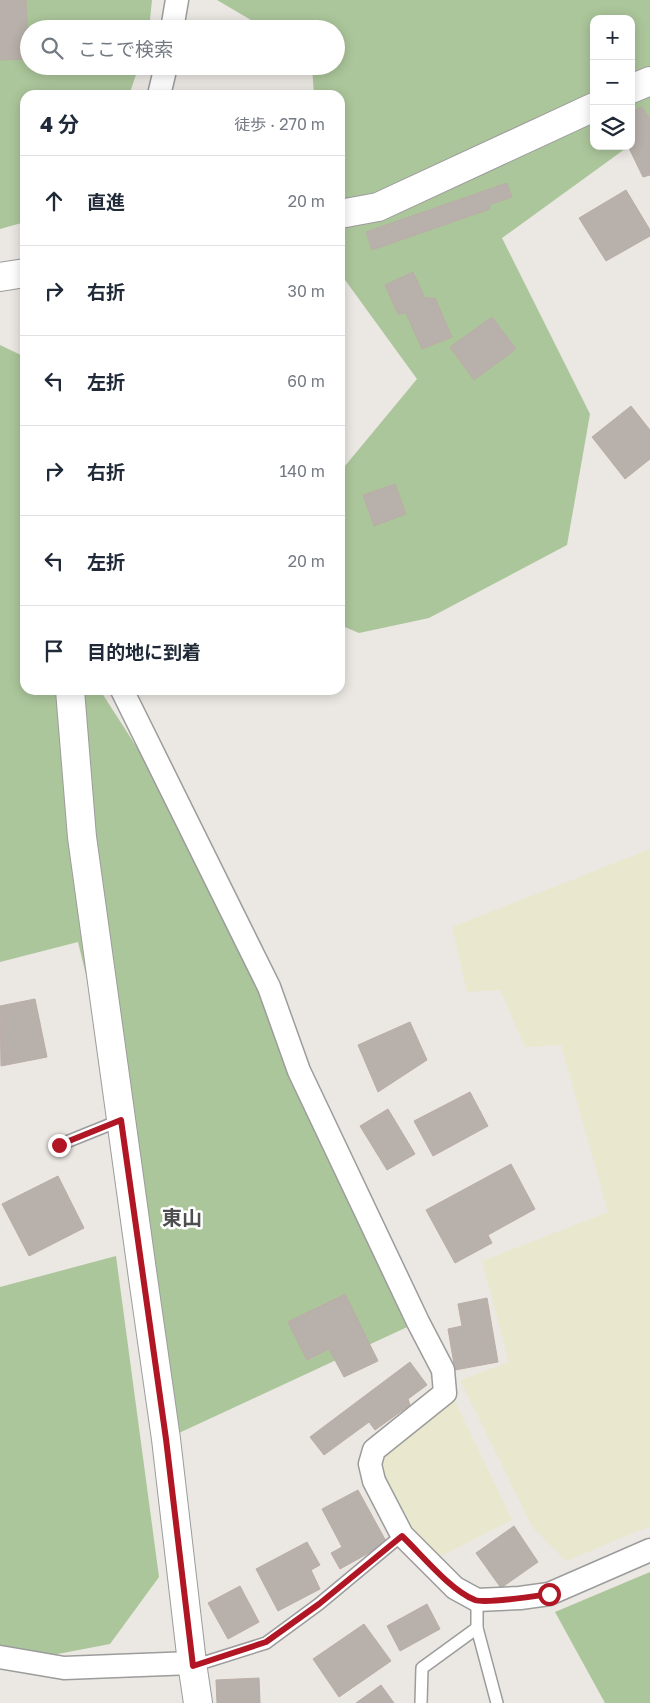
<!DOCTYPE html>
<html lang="ja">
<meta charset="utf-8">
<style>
body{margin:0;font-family:"Golos Text","Noto Sans JP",sans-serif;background:#f6f6f7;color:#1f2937}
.controls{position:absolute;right:15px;top:15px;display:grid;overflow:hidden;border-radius:10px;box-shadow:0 2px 12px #0003}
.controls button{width:45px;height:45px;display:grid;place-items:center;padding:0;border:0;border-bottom:1px solid #e0e1e3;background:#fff;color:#1f2937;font:25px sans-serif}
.stop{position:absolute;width:15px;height:15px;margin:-11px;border:4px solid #b01624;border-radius:50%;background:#fff}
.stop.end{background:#b01624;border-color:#fff;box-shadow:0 1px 5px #0008}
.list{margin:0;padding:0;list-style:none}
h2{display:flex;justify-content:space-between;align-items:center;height:65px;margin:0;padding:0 20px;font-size:21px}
h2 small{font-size:16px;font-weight:400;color:#747a83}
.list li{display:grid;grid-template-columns:32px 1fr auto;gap:15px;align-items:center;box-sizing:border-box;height:90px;padding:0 20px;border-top:1px solid #e0e1e3}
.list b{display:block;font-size:19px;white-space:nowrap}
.list em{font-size:16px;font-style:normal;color:#747a83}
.icon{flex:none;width:28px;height:28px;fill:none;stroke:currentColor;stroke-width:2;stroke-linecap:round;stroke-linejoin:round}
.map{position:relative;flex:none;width:650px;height:1703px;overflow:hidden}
.search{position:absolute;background:#fff;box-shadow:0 2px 12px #0003;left:20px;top:20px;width:325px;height:55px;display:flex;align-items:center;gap:12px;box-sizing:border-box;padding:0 18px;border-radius:28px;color:#747a83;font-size:19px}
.panel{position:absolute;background:#fff;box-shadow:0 2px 12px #0003;left:20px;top:90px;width:325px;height:605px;border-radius:15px}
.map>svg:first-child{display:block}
</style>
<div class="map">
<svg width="650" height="1703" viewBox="0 0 650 1703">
<rect width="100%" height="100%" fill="#ebe7e2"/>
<g fill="#e9e8ce">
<polygon points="650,849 650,1526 566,1561 533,1528 460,1380 509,1362 482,1261 608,1212 561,1045 525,1047 500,990 467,992 452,927"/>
<polygon points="454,1399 512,1520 441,1556 413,1535 382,1481 378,1462"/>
</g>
<g fill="#acc69b">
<polygon points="0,0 152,0 149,29 29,29 29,66 139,66 129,95 25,95 25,222 0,229"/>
<polygon points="217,0 650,0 650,132 631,145 631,19 594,19 594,146 629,146 502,238 590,414 567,545 429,618 359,633 340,625 340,472 417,379 340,273 340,95 314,95 312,66 336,66 336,29 266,29"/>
<polygon points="0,345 25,357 25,690 100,690 193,835 418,1322 166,1439 121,1120 78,942 0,962"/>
<polygon points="116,1256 159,1577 110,1644 0,1665 0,1287"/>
<polygon points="650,1572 650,1703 605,1703 555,1612"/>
</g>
<g fill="#b8b0ab" stroke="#bbada6">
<polygon points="0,0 26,0 29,59 0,60"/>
<polygon points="642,107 650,119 650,175 643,177 628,146 631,146 631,112"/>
<polygon points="507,183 512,197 489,205 490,209 372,250 366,232"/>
<polygon points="626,190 650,230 650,236 606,261 579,218"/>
<polygon points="413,272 425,298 435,298 452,337 422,349 406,313 398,314 385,285"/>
<polygon points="492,317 516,349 474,380 450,347"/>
<polygon points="631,406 650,430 650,459 625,479 592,437"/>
<polygon points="395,484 406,514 374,526 363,495"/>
<polygon points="340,576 345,587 340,590"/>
<polygon points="35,999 47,1057 1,1066 0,1006"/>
<polygon points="410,1022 427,1060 378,1092 358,1045"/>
<polygon points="470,1092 488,1126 433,1156 414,1121"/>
<polygon points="388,1109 415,1154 387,1170 360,1126"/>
<polygon points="511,1164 535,1209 488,1235 492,1243 455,1263 426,1210"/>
<polygon points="58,1176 84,1228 29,1256 2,1204"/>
<polygon points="345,1294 378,1361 344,1377 329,1349 307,1360 288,1322"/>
<polygon points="487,1298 498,1362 455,1370 448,1329 462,1326 458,1304"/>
<polygon points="410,1362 427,1385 408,1399 410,1405 375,1430 369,1422 324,1455 310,1437"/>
<polygon points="358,1490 387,1543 340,1569 331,1553 342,1547 322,1509"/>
<polygon points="514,1526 538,1562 501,1588 476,1553"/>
<polygon points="307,1542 320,1565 311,1570 320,1589 278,1611 256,1569"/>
<polygon points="240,1586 259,1622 228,1639 208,1603"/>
<polygon points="427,1604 440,1629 400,1651 387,1626"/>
<polygon points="364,1624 391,1661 339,1697 313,1659"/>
<polygon points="259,1678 260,1703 217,1703 216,1680"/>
<polygon points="381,1685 394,1703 356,1703"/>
</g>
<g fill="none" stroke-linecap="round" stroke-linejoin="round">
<defs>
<g id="service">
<polyline points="59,1145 121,1120"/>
<polyline points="477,1600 477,1628 497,1703"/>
<polyline points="193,1666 266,1643 319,1604 402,1535"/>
<polyline points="421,1703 422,1668 477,1628"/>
</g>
<g id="minor">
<polyline points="172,29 177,0"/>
<polyline points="159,95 166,66"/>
<polyline points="122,690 269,987 299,1071 418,1322 443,1370 445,1393 374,1450 370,1464 374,1481 402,1535 455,1588 477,1600 520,1598 549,1594 650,1550"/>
<polyline points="0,1657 64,1668 192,1663"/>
</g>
<g id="tertiary">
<polyline points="631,89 650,81"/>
<polyline points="340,214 378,207 594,107"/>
<polyline points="0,277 25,273"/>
<polyline points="70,690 82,837 143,1278 166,1439 192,1663 198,1703"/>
</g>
</defs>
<use href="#service" stroke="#9c9c9c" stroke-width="14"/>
<use href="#minor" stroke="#9c9c9c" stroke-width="25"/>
<use href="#tertiary" stroke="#9c9c9c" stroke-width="30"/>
<use href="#service" stroke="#fff" stroke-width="11"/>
<use href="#minor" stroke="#fff" stroke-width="22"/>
<use href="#tertiary" stroke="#fff" stroke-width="28"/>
</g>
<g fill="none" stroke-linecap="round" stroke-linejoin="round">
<path stroke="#b01624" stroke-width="6" d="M 59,1145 L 121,1120 L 166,1439 L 193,1666 L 266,1642 L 319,1604 L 402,1536 C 422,1555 450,1590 475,1600 C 486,1604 535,1596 549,1594"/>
</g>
<g text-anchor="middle" stroke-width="5" stroke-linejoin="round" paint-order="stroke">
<g font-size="20" font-weight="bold" fill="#4e4e4e" stroke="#fff">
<text x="182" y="1225">東山</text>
</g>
</g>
</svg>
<div class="controls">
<button>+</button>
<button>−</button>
<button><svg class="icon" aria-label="layers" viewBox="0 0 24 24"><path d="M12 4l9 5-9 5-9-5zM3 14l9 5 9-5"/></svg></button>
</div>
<div class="stop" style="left:549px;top:1594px"></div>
<div class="stop end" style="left:59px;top:1145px"></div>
<div class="search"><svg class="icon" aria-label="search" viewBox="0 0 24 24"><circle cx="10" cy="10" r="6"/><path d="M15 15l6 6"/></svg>ここで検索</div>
<section class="panel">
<h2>4 分<small>徒歩 · 270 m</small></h2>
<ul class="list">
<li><svg class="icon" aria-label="ahead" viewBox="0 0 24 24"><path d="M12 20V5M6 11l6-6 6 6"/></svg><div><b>直進</b></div><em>20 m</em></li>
<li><svg class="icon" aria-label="right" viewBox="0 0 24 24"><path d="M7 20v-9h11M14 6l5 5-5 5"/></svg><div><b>右折</b></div><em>30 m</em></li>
<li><svg class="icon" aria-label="left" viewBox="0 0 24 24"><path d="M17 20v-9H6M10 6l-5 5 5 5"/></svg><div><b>左折</b></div><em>60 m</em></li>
<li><svg class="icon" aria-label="right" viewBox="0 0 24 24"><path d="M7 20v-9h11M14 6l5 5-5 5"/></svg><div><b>右折</b></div><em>140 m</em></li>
<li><svg class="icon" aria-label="left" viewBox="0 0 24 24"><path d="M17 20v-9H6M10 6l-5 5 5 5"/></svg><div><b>左折</b></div><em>20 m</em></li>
<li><svg class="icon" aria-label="arrive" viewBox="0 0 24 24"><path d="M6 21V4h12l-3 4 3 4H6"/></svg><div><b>目的地に到着</b></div></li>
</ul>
</section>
</div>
